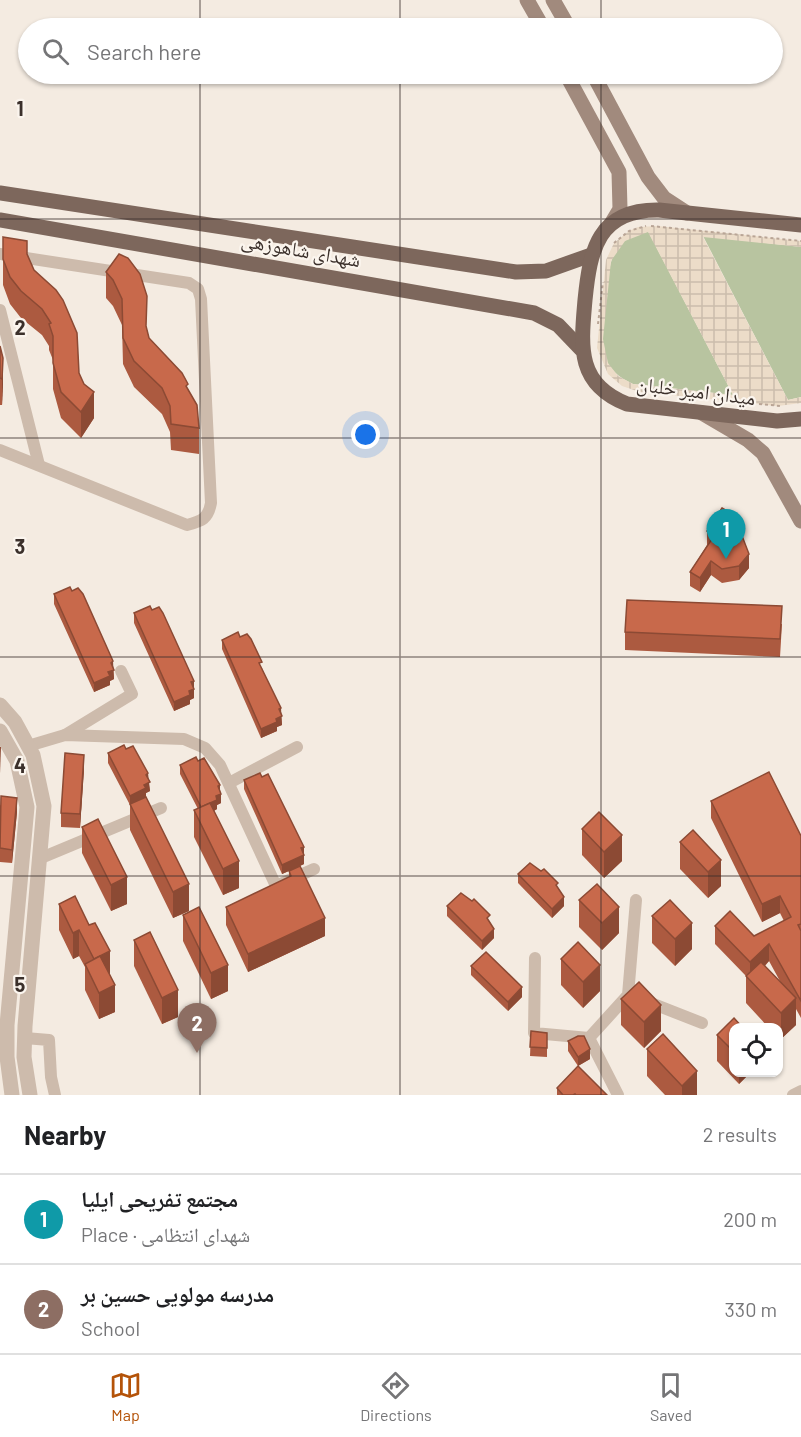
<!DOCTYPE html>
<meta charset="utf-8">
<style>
body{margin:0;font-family:Barlow,"Noto Naskh Arabic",sans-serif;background:#f6f6f6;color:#202124}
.controls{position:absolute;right:18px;bottom:18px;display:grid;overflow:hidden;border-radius:12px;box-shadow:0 2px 4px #0004}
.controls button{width:54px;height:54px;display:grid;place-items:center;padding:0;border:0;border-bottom:2px solid #e0e0e0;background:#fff;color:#202124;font:30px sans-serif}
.you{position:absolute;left:366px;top:435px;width:21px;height:21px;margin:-15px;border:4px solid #fff;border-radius:50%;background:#1a73e8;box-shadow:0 0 0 9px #1a73e833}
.badge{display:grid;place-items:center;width:39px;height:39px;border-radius:50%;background:#b45309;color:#fff;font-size:20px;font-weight:700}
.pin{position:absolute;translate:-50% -50px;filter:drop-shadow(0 2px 3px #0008)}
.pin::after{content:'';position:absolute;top:32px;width:21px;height:18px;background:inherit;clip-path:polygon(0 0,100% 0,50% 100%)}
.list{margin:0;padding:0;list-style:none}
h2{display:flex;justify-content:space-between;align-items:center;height:78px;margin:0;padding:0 24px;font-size:26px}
h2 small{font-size:20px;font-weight:400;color:#757577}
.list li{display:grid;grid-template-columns:39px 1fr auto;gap:18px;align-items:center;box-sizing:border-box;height:90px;padding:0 24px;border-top:2px solid #e0e0e0}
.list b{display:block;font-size:22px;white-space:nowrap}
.list p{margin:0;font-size:20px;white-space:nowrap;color:#757577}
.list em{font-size:20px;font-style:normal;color:#757577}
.icon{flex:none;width:33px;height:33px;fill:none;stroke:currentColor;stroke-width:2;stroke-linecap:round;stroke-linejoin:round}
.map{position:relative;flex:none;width:801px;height:1095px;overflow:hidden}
.search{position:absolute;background:#fff;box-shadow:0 2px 4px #0004;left:18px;right:18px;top:18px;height:66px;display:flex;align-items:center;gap:15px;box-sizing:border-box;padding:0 21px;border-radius:33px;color:#757577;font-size:22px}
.sheet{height:258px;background:#fff}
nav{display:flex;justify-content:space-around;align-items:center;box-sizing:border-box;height:84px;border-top:2px solid #e0e0e0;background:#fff;font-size:16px;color:#757577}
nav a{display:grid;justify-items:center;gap:3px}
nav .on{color:#b45309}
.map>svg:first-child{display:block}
</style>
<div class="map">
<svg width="801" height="1095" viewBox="0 0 801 1095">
<defs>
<pattern id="plaza-grid" width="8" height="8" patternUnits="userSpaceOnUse" patternTransform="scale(1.5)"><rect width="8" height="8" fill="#ecdcc8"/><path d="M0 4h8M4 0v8" fill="none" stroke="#cbbdac"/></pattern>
</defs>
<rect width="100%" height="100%" fill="#f4ebe1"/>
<g fill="#b8c4a0">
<path d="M 648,231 L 733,395 L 633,384 C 620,378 608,369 604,355 C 599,338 606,270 614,254 C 621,240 634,234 648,231 Z"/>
<polygon points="703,236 801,247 801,397 788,400"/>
</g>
<path fill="url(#plaza-grid)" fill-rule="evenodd" d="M 658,226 L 801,241 L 801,247 L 703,237 L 788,400 L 801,397 L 801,403 L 778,406 L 640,392 L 622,386 L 608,374 L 597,348 L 606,260 L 614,243 L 629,231 L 638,227 ZM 648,232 L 733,395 L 633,384 L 618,376 L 608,363 L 603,339 L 611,261 L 625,241 Z"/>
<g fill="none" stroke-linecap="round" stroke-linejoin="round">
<g stroke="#b9a596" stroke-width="2" stroke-dasharray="3 3" stroke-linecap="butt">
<polyline points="651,226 801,241"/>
<polyline points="614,243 629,231 646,226"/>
<polyline points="598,324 603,282"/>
<polyline points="759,404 781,406"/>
</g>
<g stroke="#cdbbac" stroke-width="12">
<path d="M 0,254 L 189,283 L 198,289 L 201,299 L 211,503 C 208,519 202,521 187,525 L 0,450"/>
<polyline points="0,310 39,465"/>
<polyline points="65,735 132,694 121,671"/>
<polyline points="28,746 65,735 184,739 205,748 220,765 276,886 314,869"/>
<polyline points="229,783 297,747"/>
<polyline points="41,858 161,808"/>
<polyline points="535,958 534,1033 589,1038"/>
<polyline points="646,1001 702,1023"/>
<polyline points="25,1038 49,1040 51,1077 55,1095"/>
<polyline points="589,1038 628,995 636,900"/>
<polyline points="589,1038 618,1095"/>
<polyline points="793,1095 801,1091"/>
</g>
<g stroke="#cdbbac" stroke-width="15">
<polyline points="0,705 15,722 33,755 44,806 25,1026 24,1057 30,1095"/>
<polyline points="0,731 17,761 27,807 7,1025 7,1057 12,1095"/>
</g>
<g stroke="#a18a7d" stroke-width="15">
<polyline points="527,0 543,28"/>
<polyline points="553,0 569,28"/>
<polyline points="566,74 619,172 620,209 611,224"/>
<polyline points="593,74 648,177 664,198 687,213"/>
<polyline points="702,413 748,440 763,453 801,521"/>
</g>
<g stroke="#7d675c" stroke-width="15">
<polyline points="0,193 516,272 546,271 591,255"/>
<polyline points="0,220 534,313 558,325 581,349"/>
<path d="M 801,225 L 659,210 C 598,209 590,250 585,300 C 581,346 576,384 627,404 L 777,421 L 801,419"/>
</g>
</g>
<g fill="#ac5a40" fill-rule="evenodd">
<polygon points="3,237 27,254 79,373 94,418 81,438 61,418 53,389 53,360 49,350 49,346 42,335 21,318 10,304 3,285"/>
<polygon points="119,254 147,330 149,338 188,389 199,428 199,454 171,450 170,432 162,414 134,387 123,364 122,325 113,306 106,298 106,272"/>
<polygon points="0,346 3,384 2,405 0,405"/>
<polygon points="722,508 749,568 739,580 722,583 711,575 700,592 690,586 690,572 707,545 707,531"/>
<polygon points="54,594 113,667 114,679 110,681 110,685 94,692 54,604"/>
<polygon points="134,613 194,687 194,698 190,700 190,704 174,711 134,623"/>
<polygon points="782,624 780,657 625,650 625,632"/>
<polygon points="240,637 262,668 281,715 282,725 277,727 277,731 261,738 222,649 222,640"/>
<polygon points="126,749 148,779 150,791 146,793 146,797 189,911 173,918 130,830 130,805 108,763 108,753"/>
<polygon points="198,761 220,790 221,803 217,805 217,809 214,811 239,888 223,895 194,837 194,810 198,809 180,774 180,765"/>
<polygon points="84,769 80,828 61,827 61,813"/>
<polygon points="244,780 304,854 304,864 300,866 325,936 248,972 226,925 226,907 289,877 289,871 282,874 244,789"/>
<path d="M 711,801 L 801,836 L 801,1018 L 796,1009 L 796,1025 L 781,1039 L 778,1037 L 778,1028 L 769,1028 L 746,1003 L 746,976 L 715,944 L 715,926 L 754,936 L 784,921 L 780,913 L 762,922 L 711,818 ZM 769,961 L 781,983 L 765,966 Z"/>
<polygon points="0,805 17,812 12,863 0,862"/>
<polygon points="82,827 127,904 111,911 82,853"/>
<polygon points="582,829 622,861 604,878 582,855"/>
<polygon points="680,842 721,860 721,886 708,898 680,869"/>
<polygon points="518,874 558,888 564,906 552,918 518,883"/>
<polygon points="75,896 110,975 115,1012 99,1019 85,990 85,967 79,956 73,959 59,930 59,904"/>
<polygon points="579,900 619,933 602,950 579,927"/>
<polygon points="447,906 490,922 494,938 482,950 447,916"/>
<polygon points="183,915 228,991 211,999 183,941"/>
<polygon points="652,916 692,949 675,966 652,943"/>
<polygon points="134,940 178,1017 162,1024 134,966"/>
<polygon points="561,959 600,991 583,1008 561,985"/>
<polygon points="471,966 522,997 508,1011 471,975"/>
<polygon points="621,999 661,1031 644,1048 621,1025"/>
<polygon points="734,1028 734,1072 751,1072 739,1084 717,1061 717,1035"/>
<polygon points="531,1031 547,1033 547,1057 530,1056"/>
<polygon points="568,1041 590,1059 578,1066 568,1051"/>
<polygon points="647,1049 697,1095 665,1095 647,1076"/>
<polygon points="557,1088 607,1095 557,1095"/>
</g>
<g fill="#8c4a34">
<polygon points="3,358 3,384 2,405 2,379"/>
<polygon points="94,392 94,418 81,438 81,412"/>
<polygon points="749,554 749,568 739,580 739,566"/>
<polygon points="711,561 711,575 700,592 700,578"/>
<polygon points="113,661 114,679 110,681 110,685 94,692 94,683 108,672 111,663"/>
<polygon points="194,681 194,698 190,700 190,704 174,711 174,702 189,691 191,682"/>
<polygon points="281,708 282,725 277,727 277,731 261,738 261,729 279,709"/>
<polygon points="0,747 1,747 0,774"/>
<polygon points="84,755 84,769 80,828 80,814"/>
<polygon points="148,773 150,791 146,793 146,797 130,805 130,796 146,775"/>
<polygon points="220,785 220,794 221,794 221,803 217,805 217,809 202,817 218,786"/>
<polygon points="17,798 17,812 12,863 12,850"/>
<polygon points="622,835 622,861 604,878 604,852"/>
<polygon points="304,847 304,864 282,874 282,865 301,848"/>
<polygon points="721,860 721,886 708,898 708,872"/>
<polygon points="239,861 239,888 223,895 223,869"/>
<polygon points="127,877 127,904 111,911 111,885"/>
<polygon points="189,884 189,911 173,918 173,892"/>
<polygon points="780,896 780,913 762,922 762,904"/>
<polygon points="564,897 564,906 552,918 552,909"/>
<polygon points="619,907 619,933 602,950 602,923"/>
<polygon points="325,918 325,936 248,972 248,954"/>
<polygon points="692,923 692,949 675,966 675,939"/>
<polygon points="494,929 494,938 482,950 482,941"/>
<polygon points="79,930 79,956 73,959 73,933"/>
<polygon points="769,944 769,961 750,980 750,962"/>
<polygon points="110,951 110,978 94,959"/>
<polygon points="228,965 228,991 211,999 211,973"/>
<polygon points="600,965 600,991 583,1008 583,982"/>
<polygon points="115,985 115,1012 99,1019 99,993"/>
<polygon points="522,987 522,997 508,1011 508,1002"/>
<polygon points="178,990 178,1017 162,1024 162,998"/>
<polygon points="796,998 796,1025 781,1039 781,1013"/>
<polygon points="661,1005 661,1031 644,1048 644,1022"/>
<polygon points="590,1049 590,1059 578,1066 578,1057"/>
<polygon points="697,1071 697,1095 682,1095 682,1086"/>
<polygon points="739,1072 751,1072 739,1084"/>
</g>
<g fill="#c8694b" stroke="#8c4a34" stroke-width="1.5">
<polygon points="3,237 27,241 27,254 34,270 56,290 63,300 77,333 79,373 84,384 94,392 81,412 61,392 53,363 53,336 49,324 51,323 42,309 21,291 10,277 3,259"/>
<polygon points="119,254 128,258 140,274 147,296 146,326 149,338 182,373 188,384 186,386 197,405 199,428 171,424 170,406 162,388 134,361 123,338 122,299 113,280 106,272"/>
<polygon points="0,346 3,358 2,379 0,378"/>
<polygon points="722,508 734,515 749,554 739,566 722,569 711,561 700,578 690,572 714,536 707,531"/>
<polygon points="70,587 72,591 78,588 83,594 113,661 111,663 114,670 108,672 110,676 94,683 54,594"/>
<polygon points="627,600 782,606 780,639 625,632"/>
<polygon points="150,606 152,610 159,607 163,613 194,681 191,682 194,689 189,691 190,695 174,702 134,613"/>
<polygon points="238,632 240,637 247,634 251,639 262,662 259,663 281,708 279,709 282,716 276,719 277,722 261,729 222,640"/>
<polygon points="124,745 126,749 133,746 148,773 146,775 150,782 144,785 146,788 130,796 108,753"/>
<polygon points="65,753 84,755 80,814 61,813"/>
<polygon points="196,757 198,761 204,758 220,785 218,786 221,794 216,796 217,800 201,807 180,765"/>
<polygon points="769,772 801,836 801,924 798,925 801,931 801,1001 769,944 750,962 715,926 730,911 754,936 791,917 780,896 762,904 711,801"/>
<polygon points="260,773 262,777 268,774 304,847 301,848 304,855 282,865 244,780"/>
<polygon points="1,796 17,798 12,850 0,848"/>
<polygon points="146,797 189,884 173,892 130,804"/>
<polygon points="210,803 239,861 223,869 194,810"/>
<polygon points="599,812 622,835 604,852 582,829"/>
<polygon points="98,819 127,877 111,885 82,827"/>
<polygon points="693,830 721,860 708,872 680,842"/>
<polygon points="530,863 541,871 544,869 558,883 556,885 564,897 552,909 518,874"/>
<polygon points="300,866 325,918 248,954 226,907 291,876 289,871"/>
<polygon points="597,884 619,907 602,923 579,900"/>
<polygon points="461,893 472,901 474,899 490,915 487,918 494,929 482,941 447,906"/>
<polygon points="75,896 89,925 95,923 110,951 94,959 79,930 73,933 59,904"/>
<polygon points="670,900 692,923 675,939 652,916"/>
<polygon points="199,907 228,965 211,973 183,915"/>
<polygon points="150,932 178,990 162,998 134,940"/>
<polygon points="578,942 600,965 583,982 561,959"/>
<polygon points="486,952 522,987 508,1002 471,966"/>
<polygon points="100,956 115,985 99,993 85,964"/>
<polygon points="761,962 796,998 781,1013 746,976"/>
<polygon points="639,982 661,1005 644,1022 621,999"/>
<polygon points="734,1018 743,1028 734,1028 734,1052 717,1035"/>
<polygon points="531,1031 547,1033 547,1048 530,1047"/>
<polygon points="663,1034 697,1071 682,1086 647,1049"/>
<polygon points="578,1036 584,1036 590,1049 578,1057 568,1041"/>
<polygon points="578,1066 607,1095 576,1095 575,1094 573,1095 563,1095 557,1088"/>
</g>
<path fill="none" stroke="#3b302b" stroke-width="1.5" stroke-opacity="0.55" d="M 200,0 L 200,28M 400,0 L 400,28M 601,0 L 601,28M 200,74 L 200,1095M 400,74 L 400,1095M 601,74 L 601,1095M 0,219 L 801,219M 0,438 L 801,438M 0,657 L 801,657M 0,876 L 801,876"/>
<g text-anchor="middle" stroke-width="4.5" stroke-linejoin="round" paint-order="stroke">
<g font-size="20" fill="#3b302b" stroke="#fbf5ee">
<text transform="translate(301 250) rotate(10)" y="7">شهدای شاهوزهی</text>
<text transform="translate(696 391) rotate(7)" y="7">میدان امیر خلبان</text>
</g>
</g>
<g font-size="20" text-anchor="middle" font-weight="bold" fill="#3b302b" stroke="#fbf5ee" stroke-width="4.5" stroke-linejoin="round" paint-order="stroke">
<text x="20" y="116">1</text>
<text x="20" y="335">2</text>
<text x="20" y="554">3</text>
<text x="20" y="773">4</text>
<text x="20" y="992">5</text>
</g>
</svg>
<div class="controls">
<button><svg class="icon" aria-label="locate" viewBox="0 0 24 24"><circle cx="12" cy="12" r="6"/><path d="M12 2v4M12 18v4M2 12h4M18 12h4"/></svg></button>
</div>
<div class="you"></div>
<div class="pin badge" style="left:726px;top:559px;background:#0f9aa8">1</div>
<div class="pin badge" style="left:197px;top:1053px;background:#8d6e63">2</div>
<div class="search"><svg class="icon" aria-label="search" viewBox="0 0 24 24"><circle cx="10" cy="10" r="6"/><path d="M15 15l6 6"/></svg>Search here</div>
</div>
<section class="sheet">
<h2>Nearby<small>2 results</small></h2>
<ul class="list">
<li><span class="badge" style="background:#0f9aa8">1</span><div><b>مجتمع تفریحی ایلیا</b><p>Place · شهدای انتظامی</p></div><em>200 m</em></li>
<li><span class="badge" style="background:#8d6e63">2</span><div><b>مدرسه مولویی حسین بر</b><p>School</p></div><em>330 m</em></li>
</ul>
</section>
<nav>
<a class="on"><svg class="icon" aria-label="map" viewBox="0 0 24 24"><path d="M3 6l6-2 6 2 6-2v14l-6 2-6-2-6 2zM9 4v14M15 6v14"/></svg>Map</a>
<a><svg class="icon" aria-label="directions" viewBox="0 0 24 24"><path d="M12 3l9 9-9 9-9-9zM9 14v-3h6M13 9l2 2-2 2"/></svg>Directions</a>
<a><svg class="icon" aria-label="saved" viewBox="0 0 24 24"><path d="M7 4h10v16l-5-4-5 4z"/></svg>Saved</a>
</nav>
